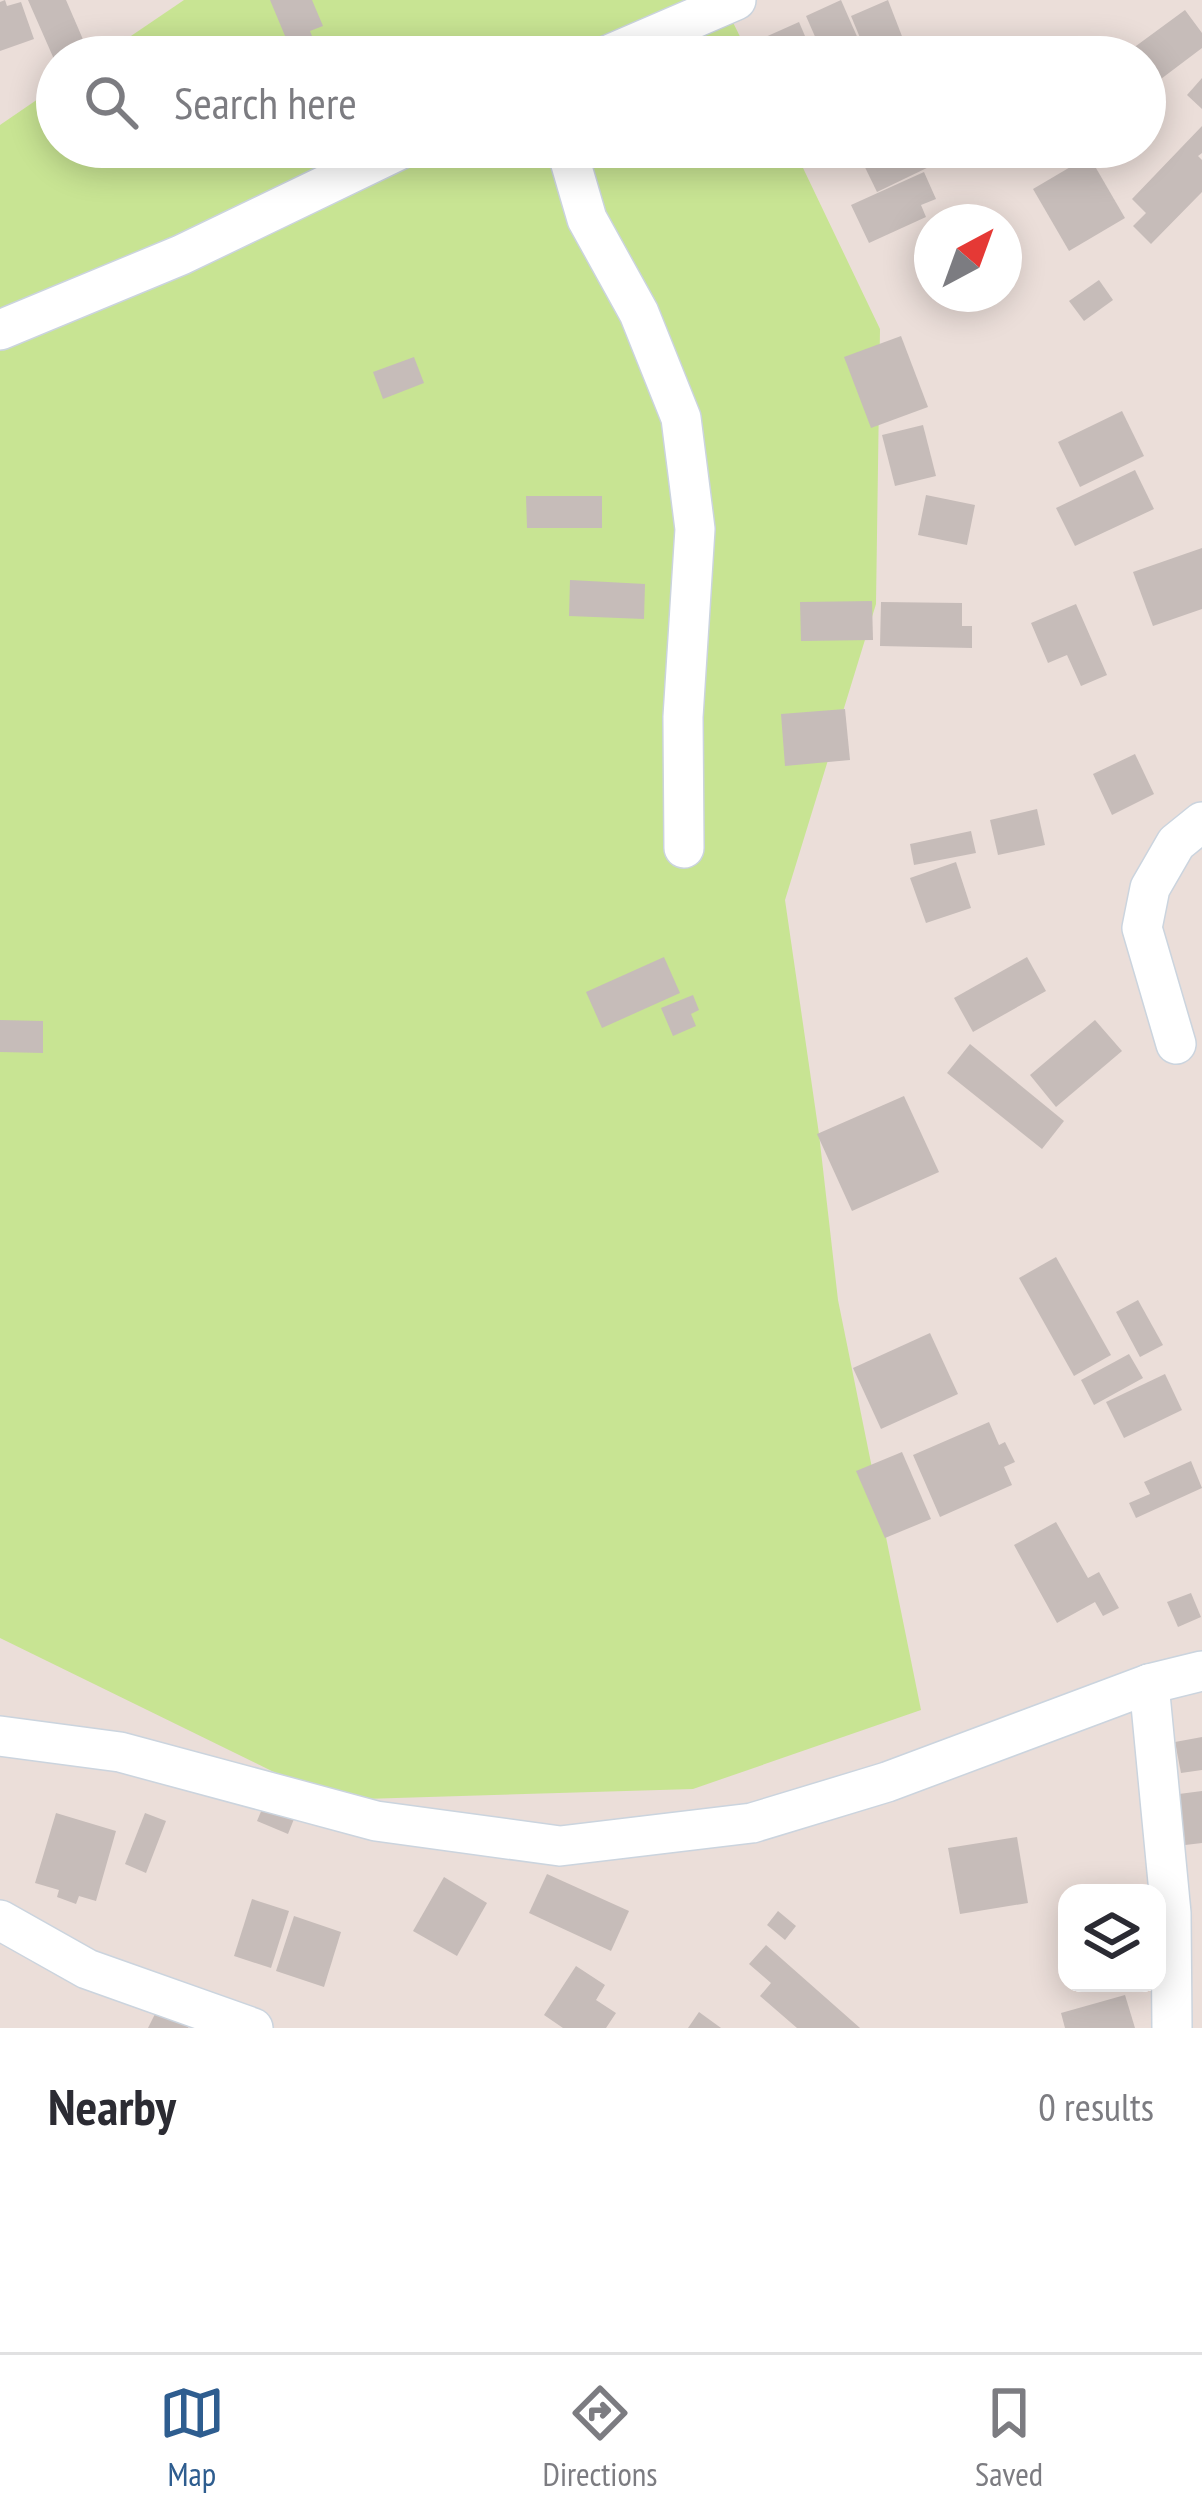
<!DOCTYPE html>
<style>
body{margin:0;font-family:"PT Sans Narrow",sans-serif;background:#f2f2f3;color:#2b2b33}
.controls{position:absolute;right:36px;bottom:36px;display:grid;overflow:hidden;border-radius:24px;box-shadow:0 6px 30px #0003}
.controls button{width:108px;height:108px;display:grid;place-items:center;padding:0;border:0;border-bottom:3px solid #e1e1e2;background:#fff;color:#2b2b33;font:60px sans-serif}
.compass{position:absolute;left:914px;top:204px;width:108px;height:108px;border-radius:50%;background:#fff;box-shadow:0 6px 30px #0003;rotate:41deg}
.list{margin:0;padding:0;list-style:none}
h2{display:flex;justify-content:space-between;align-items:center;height:156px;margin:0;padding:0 48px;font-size:51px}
h2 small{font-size:39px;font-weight:400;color:#7c7c81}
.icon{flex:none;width:66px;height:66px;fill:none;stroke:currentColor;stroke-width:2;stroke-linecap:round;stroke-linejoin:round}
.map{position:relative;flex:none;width:1202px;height:2028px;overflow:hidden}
.search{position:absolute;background:#fff;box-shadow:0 6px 30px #0003;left:36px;right:36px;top:36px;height:132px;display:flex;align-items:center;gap:30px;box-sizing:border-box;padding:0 42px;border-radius:66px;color:#7c7c81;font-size:45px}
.sheet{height:324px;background:#fff}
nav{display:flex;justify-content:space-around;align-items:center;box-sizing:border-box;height:168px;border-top:3px solid #e1e1e2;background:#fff;font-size:33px;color:#7c7c81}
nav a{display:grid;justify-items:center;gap:6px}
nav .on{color:#2e5d8f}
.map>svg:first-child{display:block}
</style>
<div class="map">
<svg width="1202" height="2028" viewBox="0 0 1202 2028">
<rect width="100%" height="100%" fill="#ebded9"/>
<g fill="#c8e493">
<polygon points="184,0 722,0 750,57 100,57"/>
<polygon points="57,86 57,147 793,147 880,329 876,604 785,900 819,1134 838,1300 921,1710 693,1789 331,1800 0,1638 0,125"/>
</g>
<g fill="#c6bcb9">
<polygon points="5,0 7,6 21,2 34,39 0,51 0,2"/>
<polygon points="28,0 66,0 88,51 76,57 57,57 57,66"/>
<polygon points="270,0 312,0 323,26 310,31 316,46 293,55"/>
<polygon points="841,0 866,57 824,57 806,16"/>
<polygon points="888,0 910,57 868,57 851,16"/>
<polygon points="1185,10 1202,33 1202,48 1145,91 1145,57 1121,57"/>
<polygon points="799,22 814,57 758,57 752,43"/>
<polygon points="1202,78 1202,109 1187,95"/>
<polygon points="1202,126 1202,153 1198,156 1202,160 1202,192 1151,244 1133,226 1146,213 1132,199"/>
<polygon points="797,147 848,147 805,166"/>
<polygon points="877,147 924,147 933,165 877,192 859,155"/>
<polygon points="1089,156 1125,218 1069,251 1033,189"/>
<polygon points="924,172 936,199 921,205 926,217 869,243 851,205"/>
<polygon points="1099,280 1113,300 1084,321 1069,301"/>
<polygon points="901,336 928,407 871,428 844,357"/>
<polygon points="414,357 424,383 383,399 373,372"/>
<polygon points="1122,411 1144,456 1080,487 1058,442"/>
<polygon points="923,425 936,476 895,486 882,435"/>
<polygon points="1135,470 1154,509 1075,546 1056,508"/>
<polygon points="926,495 975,505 967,545 918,535"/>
<polygon points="526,496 602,496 602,528 527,528"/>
<polygon points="1202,548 1202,609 1153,626 1133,572"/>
<polygon points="570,580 645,584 644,619 569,616"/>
<polygon points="872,601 873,640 801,641 800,602"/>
<polygon points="881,602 962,603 962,626 972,626 972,648 880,646"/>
<polygon points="1076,604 1107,675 1081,686 1067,655 1048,663 1031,623"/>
<polygon points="845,709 850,760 785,766 781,714"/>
<polygon points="1135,754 1154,794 1112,815 1093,774"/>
<polygon points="1037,809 1045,845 998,855 990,820"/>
<polygon points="971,831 976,853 914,865 910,844"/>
<polygon points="956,862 971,908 926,923 910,878"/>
<polygon points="664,957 680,993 602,1028 586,992"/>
<polygon points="1027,957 1046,991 973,1032 954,998"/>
<polygon points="693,995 699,1010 691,1014 696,1026 673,1036 661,1008"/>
<polygon points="0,1020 43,1021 43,1053 0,1052"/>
<polygon points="1095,1020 1122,1051 1056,1107 1030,1075"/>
<polygon points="970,1044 1064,1121 1042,1149 947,1073"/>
<polygon points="904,1096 939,1172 852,1211 817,1134"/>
<polygon points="1056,1257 1111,1355 1074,1376 1019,1278"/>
<polygon points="1138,1300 1163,1345 1140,1357 1116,1312"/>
<polygon points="930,1333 958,1394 881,1429 853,1368"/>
<polygon points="1129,1354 1143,1378 1094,1405 1081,1380"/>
<polygon points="1165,1374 1182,1410 1124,1438 1106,1402"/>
<polygon points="989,1422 999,1445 1005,1442 1015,1462 1004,1467 1012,1485 940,1517 913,1455"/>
<polygon points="902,1452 931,1519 885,1538 856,1471"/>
<polygon points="1191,1461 1202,1488 1136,1518 1129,1503 1150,1494 1144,1482"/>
<polygon points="1056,1522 1088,1578 1099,1572 1119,1608 1103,1616 1095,1602 1057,1623 1014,1545"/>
<polygon points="1191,1593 1201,1617 1178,1627 1167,1602"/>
<polygon points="1202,1737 1202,1770 1181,1773 1175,1742"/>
<polygon points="1202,1791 1202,1843 1185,1845 1179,1794"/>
<polygon points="265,1802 296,1814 288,1834 257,1821"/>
<polygon points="56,1813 116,1831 96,1901 79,1896 76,1904 57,1897 59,1890 35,1883"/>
<polygon points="145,1813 166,1821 146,1873 125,1864"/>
<polygon points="1017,1837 1028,1903 960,1914 948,1848"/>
<polygon points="547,1874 629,1911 611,1951 529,1913"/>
<polygon points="444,1877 487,1903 457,1956 413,1931"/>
<polygon points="252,1899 289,1911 271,1968 234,1956"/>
<polygon points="778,1911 796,1926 785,1940 767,1925"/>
<polygon points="294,1916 341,1932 324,1987 276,1971"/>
<polygon points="766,1945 860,2028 797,2028 760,1996 771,1983 749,1964"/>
<polygon points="576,1966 605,1985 596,2000 616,2013 606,2028 563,2028 544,2015"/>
<polygon points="1125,1995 1135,2028 1065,2028 1061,2013"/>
<polygon points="158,2008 190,2025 188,2028 148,2028"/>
<polygon points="699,2012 721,2028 688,2028"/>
</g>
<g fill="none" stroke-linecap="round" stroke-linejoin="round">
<defs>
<g id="minor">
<polyline points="604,57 736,0"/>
<polyline points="566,147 587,219 639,313 681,418 695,529 683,717 684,848"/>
<polyline points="0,330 181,255 405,147"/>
<polyline points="1176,1044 1142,928 1150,888 1176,843 1202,822"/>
<polyline points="1149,1684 1171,1913 1172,2028"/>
<polyline points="0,1736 120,1752 376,1821 560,1846 752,1823 887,1782 1149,1684 1202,1671"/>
<polyline points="0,1920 87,1969 253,2028"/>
</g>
</defs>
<use href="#minor" stroke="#cbd4de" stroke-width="42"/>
<use href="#minor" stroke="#fff" stroke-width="39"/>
</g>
</svg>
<div class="controls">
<button><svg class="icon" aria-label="layers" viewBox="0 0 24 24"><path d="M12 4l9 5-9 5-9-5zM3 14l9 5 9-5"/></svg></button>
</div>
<svg class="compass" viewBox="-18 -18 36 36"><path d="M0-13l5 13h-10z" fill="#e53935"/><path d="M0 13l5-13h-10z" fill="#7c7c81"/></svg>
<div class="search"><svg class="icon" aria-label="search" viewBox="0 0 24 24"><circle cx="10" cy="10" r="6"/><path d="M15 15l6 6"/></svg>Search here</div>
</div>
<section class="sheet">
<h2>Nearby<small>0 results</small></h2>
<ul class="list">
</ul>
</section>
<nav>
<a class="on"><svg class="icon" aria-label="map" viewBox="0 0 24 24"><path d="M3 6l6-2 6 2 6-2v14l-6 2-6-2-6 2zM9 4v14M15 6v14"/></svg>Map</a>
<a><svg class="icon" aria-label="directions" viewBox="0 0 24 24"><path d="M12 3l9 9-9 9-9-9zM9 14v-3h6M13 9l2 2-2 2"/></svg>Directions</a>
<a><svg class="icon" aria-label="saved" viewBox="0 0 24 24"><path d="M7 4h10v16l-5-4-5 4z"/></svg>Saved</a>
</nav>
